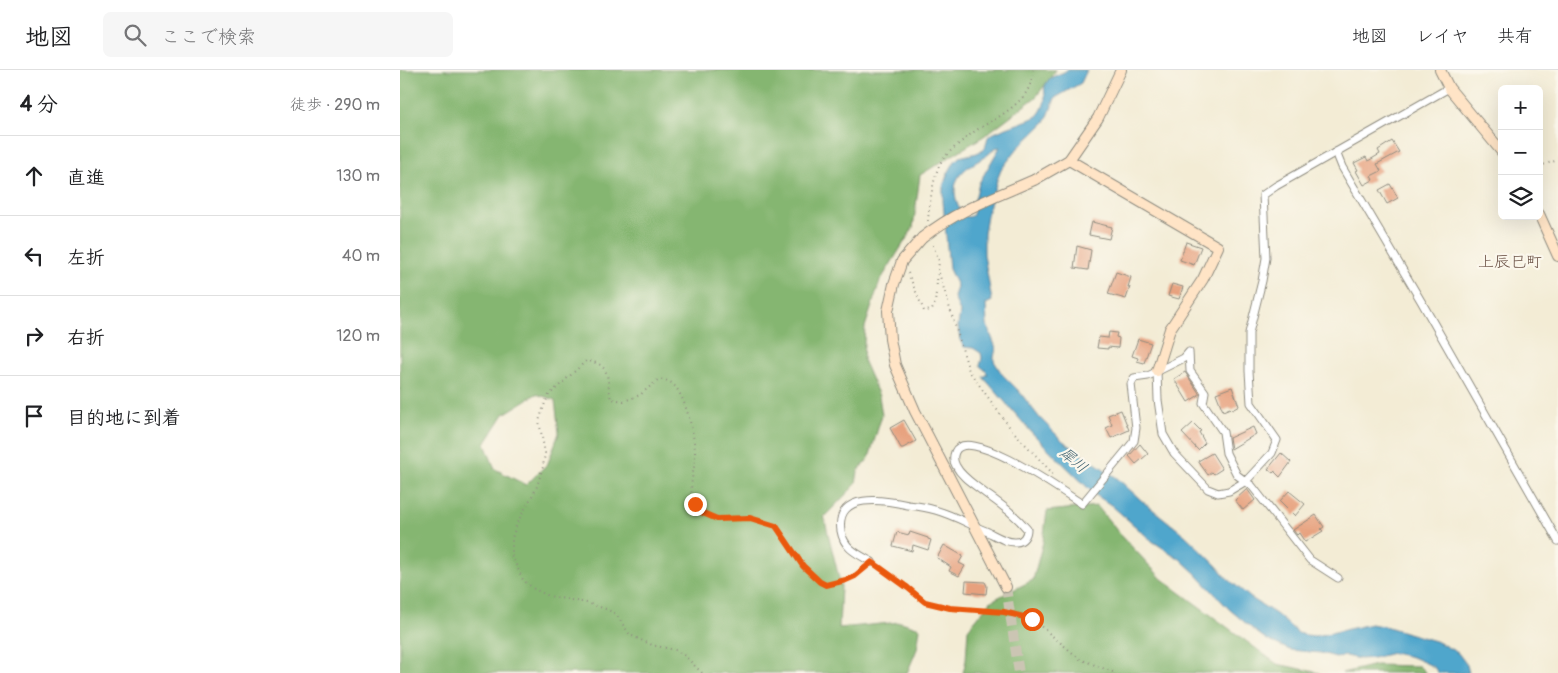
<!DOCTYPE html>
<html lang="ja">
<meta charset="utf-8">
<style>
body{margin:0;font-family:Pangolin,"Klee One",sans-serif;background:#f6f6f6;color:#202124}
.controls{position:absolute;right:15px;top:15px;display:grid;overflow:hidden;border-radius:8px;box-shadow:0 5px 20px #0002}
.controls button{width:45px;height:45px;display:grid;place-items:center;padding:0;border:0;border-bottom:1px solid #e0e0e0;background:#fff;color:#202124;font:25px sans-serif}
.stop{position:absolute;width:15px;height:15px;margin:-11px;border:4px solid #ea580c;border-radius:50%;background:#fff}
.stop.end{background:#ea580c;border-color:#fff;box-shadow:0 1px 5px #0008}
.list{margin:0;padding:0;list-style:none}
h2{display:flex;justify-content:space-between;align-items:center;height:65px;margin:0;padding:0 20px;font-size:21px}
h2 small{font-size:16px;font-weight:400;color:#757577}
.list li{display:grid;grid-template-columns:32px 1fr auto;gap:15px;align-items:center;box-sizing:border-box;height:80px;padding:0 20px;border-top:1px solid #e0e0e0}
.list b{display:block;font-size:19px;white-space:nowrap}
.list em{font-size:16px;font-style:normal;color:#757577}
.icon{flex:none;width:28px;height:28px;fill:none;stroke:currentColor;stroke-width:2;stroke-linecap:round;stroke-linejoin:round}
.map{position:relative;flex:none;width:1158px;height:603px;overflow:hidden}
header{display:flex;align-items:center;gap:30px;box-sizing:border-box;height:70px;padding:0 25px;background:#fff;border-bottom:1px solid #e0e0e0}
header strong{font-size:24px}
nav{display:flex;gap:28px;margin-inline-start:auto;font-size:18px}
.search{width:350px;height:45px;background:#f6f6f6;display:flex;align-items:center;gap:12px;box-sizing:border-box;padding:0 18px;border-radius:8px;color:#757577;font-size:19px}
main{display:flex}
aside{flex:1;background:#fff}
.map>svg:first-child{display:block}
</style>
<header>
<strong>地図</strong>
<div class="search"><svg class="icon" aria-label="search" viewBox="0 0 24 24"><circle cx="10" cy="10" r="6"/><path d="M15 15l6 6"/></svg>ここで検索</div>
<nav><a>地図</a><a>レイヤ</a><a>共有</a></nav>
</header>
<main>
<aside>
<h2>4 分<small>徒歩 · 290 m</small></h2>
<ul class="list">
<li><svg class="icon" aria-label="ahead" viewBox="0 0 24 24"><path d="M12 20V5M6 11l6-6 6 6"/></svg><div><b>直進</b></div><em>130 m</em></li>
<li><svg class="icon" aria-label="left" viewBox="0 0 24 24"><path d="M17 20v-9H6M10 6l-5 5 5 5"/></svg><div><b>左折</b></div><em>40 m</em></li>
<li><svg class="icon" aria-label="right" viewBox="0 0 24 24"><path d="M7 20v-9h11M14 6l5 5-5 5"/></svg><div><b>右折</b></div><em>120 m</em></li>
<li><svg class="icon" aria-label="arrive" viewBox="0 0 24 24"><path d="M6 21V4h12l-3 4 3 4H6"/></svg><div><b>目的地に到着</b></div></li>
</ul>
</aside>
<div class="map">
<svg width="1158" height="603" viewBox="0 0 1158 603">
<rect width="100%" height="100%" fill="#fbf7ec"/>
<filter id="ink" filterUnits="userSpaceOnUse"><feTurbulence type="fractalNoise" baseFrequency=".02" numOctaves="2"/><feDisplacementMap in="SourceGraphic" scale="10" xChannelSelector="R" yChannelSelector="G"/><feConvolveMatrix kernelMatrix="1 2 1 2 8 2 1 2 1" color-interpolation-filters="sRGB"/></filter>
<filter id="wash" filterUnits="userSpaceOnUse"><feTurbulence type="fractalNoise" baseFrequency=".0096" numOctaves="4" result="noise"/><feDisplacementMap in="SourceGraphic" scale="20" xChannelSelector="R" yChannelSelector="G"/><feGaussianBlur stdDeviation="1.12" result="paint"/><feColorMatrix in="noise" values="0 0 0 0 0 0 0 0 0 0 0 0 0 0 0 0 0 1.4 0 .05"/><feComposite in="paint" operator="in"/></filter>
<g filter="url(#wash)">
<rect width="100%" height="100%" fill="#f3ecd5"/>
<g fill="#85b671" stroke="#58704e" fill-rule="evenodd">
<path d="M 0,0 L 656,0 L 636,27 L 584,66 L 520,105 L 513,158 L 480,211 L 465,257 L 463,290 L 479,326 L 482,345 L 469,388 L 458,401 L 456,414 L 424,447 L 441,516 L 439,558 L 501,552 L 520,558 L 517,579 L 507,603 L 0,603 ZM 136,324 L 155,330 L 159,363 L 148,393 L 126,415 L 95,399 L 85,374 L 104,344 Z"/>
<polygon points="697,436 719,463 762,509 877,594 920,603 563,603 566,590 568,559 591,531 633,510 643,472 647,441"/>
<polygon points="976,595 1019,596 1026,603 942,603"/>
</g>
<path fill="#4fa6cc" stroke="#3d687c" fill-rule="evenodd" d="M 667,0 L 687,0 L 681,13 L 655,28 L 649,44 L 645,52 L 617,79 L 601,100 L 597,110 L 587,145 L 584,163 L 584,185 L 592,231 L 586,234 L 587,255 L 596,278 L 594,287 L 594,291 L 602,304 L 619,321 L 639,347 L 663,371 L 717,408 L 741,430 L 786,466 L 816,495 L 828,509 L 851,528 L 876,544 L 898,563 L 906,565 L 915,566 L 926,564 L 971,554 L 988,557 L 1038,572 L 1058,583 L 1067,595 L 1069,603 L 1038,603 L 1034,597 L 1028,594 L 1012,587 L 993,583 L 973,588 L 960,589 L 945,586 L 936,587 L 921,583 L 890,580 L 867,570 L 855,561 L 829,539 L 795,503 L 780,489 L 752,471 L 711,435 L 694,424 L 633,364 L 583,307 L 588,304 L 584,299 L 580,296 L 582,288 L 581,283 L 573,278 L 564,277 L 560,270 L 558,256 L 560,242 L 554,227 L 557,216 L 549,199 L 543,131 L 543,117 L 547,105 L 555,91 L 559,87 L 577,83 L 585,78 C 586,75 587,70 588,67 C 591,62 629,51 637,46 C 641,42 645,34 645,28 C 645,22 643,18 647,12 C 651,5 661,5 667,0 ZM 600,77 L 579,113 L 575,129 L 573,145 L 569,147 L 564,146 C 558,138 555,130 555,120 C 556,95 582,94 595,78 Z"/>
<g id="blocks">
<g fill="#e7a17e">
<polygon points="992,71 999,82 977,94 981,101 971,106 973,110 964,115 956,101 958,100 954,93 966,87 968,91 980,84 978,80"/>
<polygon points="990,114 998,128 987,134 979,120"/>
<polygon points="692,152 712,157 709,169 689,165"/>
<polygon points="786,172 801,177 794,195 780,190"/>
<polygon points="677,176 691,180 688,200 674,198"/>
<polygon points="716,202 731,207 728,217 730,217 726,229 708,224"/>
<polygon points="772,214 783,217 779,229 768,226"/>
<polygon points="709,262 717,263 716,267 719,268 718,278 708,277 708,279 697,278 699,267 708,268"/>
<polygon points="738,269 751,273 744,293 737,291 738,288 732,286"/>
<polygon points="785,302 799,323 799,325 788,332 774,309"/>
<polygon points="832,317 839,336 832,340 830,338 823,341 816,323"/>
<polygon points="721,340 729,360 711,368 706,358 712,355 708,345"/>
<polygon points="504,350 516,371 503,378 501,378 490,358"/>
<polygon points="793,353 801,361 799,362 805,373 798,380 782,363"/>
<polygon points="853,357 856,364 831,379 829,368"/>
<polygon points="740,374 748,384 736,394 729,386"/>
<polygon points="812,383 822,399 814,404 812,402 808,405 798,391"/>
<polygon points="881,383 891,392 880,407 875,402 875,401 873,403 868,399"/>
<polygon points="847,419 855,430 843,440 835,430"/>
<polygon points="889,421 905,434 895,446 880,431"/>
<polygon points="916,445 924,457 921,459 923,461 905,472 899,463 897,465 893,460"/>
<polygon points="497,462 509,465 510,462 528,468 528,469 531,470 528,480 513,475 512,481 493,476"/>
<polygon points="544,475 563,486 559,493 565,496 559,506 549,501 551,497 537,488"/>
<polygon points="566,511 585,512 587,516 586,524 565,522"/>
</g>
</g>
</g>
<g filter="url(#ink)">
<use href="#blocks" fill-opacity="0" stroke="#8f8c80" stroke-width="1"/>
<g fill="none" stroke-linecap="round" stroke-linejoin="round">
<polyline stroke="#cbc5b3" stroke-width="10" stroke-dasharray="10 5" stroke-linecap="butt" points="606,517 619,603"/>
<defs>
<g id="street">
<polyline points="936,82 942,97 1021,231 1158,471"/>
<polyline points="757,301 758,330 763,364 774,383 808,419 818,423 829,421 846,411 872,383 877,370 851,333 849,301 849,263 862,211 866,188 863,125 876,116 1049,18"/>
<path d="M 472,492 C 458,484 444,479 441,461 C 435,421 485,430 508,435 C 517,436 526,437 535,440 C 553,445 571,455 588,462 C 596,466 607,473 616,472 C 623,472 627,465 627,459 C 614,443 597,432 581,420 C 572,413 561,406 556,396 C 553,391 553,387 555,382 C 568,354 665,423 682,434 L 734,371 L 736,358 L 731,314 L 734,308 L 748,306 L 784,288 L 789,282 L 790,301 L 805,322 L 803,333 L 823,362 L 826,383 L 837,405 L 852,416 L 910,490 L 938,508"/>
</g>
<g id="secondary">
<polyline points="1040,0 1049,18 1102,82"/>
<polyline points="669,90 818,177 803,209 770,259 757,301"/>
<polyline points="634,110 669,90 698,48 721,0"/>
<polyline points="1139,144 1158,186"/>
<polyline points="522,168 502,191 494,214 488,241 490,269 495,295 515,341 606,517"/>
</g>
</defs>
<use href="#street" stroke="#8f8c80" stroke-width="9"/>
<use href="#secondary" stroke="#8f8c80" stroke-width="12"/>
<g stroke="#8f8c80" stroke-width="2" stroke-dasharray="1 4" stroke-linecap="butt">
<polyline points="1139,96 1158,90"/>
<path d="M 528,151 C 529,136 534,100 543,89 C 549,81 567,67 575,61 C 593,50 622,36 630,15 C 632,10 632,5 633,0"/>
<polyline points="508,203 524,241 532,240 535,233 539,191 532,173"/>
<polyline points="539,203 569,301 611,359 656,407"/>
<polyline points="478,496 509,517 525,532 550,538 604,542 632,549 680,589 715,603"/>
<path d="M 302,603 L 285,586 L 275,580 L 252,575 L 230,565 L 216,544 L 206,539 L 187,533 L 149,526 L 134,519 L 123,510 L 112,486 L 112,468 L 117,453 L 136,419 L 143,397 L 145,383 L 139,351 L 145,333 L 149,325 L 186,291 C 212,293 206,309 211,329 L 224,331 L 240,325 L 259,309 C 263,310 267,310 270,312 C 285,320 296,370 295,386 C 295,402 286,420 296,435 C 308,454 329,447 348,448 C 356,449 366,453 374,456 C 380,458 384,467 388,473 C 395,483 414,513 426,515 C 439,517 457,504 466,496"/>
</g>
<use href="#street" stroke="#fff" stroke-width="7"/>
<use href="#secondary" stroke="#ffe4c6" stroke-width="10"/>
<defs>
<path id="secondary-bridge" d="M 522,168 C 557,140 593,128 634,110"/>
</defs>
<use href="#secondary-bridge" stroke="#8f8c80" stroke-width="12" stroke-linecap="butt"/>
<use href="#secondary-bridge" stroke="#ffe4c6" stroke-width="10"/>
</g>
</g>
<g fill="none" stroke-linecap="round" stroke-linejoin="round" filter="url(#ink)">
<polyline stroke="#ea580c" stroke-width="6" points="295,434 303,443 317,449 350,448 376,456 403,496 420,512 426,515 446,510 455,506 472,492 508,518 525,532 550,538 604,542 632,549"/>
</g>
<g text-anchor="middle" stroke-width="4.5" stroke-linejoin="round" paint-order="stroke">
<g font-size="15" font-style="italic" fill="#395c6b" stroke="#fbf7ec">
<text transform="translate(674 390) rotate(40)" y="5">犀川</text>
</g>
<g font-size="16" fill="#6d5448" stroke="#fbf7ec">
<text x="1110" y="197">上辰巳町</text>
</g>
</g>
</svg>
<div class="controls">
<button>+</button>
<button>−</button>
<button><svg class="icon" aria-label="layers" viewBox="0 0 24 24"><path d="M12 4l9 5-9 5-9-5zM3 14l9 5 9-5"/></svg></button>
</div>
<div class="stop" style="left:632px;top:549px"></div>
<div class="stop end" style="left:295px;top:434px"></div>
</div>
</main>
